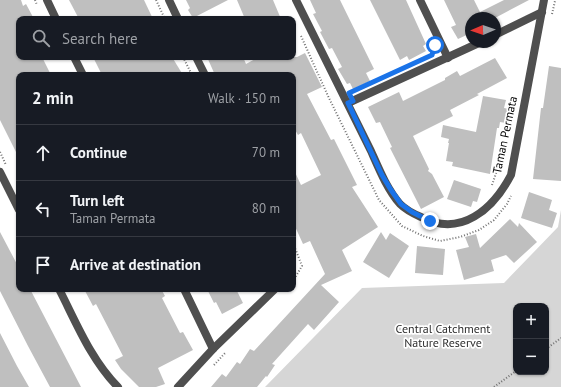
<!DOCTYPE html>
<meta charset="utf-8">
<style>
body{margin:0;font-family:"PT Sans",sans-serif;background:#20242c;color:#f1f3f6}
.controls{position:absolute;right:12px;bottom:12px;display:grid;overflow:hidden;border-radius:8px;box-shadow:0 1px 3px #0004}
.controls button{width:36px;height:36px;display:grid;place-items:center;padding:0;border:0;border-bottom:1px solid #363941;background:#171b24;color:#f1f3f6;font:20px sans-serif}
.compass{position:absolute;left:465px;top:12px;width:36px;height:36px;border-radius:50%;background:#171b24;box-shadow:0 1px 3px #0004;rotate:268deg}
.stop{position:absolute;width:12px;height:12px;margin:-9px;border:3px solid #1a73e8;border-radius:50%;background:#fff}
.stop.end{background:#1a73e8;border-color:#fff;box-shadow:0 1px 4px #0008}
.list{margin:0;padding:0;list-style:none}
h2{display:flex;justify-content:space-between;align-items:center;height:52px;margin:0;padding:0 16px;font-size:17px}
h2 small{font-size:13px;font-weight:400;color:#9ea1a6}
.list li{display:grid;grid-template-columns:26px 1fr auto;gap:12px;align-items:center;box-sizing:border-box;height:56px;padding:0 16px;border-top:1px solid #363941}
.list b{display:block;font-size:15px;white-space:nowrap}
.list p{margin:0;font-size:13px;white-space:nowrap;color:#9ea1a6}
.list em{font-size:13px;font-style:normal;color:#9ea1a6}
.icon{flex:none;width:22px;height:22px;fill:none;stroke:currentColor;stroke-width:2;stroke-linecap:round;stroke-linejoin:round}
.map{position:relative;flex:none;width:561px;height:387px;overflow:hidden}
.search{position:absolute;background:#171b24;box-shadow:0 1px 3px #0004;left:16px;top:16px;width:280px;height:44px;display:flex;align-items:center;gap:10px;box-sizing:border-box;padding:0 14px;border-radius:8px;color:#9ea1a6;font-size:15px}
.panel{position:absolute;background:#171b24;box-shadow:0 1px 3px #0004;left:16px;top:72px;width:280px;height:220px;border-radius:8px}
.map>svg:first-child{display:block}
</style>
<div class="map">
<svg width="561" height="387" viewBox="0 0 561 387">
<rect width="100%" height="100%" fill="#fff"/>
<path fill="#d6d6d6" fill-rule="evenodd" d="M 561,210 L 561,387 L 265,387 L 362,288 L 504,283 L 558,227 ZM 516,306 L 546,306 L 546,372 L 516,372 Z"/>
<g fill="#bfbfbf">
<polygon points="0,0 21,0 23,6 26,4 34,19 19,19 19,57 42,57 51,75 19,75 19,158 0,120"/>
<polygon points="69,0 144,0 153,19 79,19"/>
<polygon points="186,0 228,0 193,18 188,10 190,8"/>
<polygon points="237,0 273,0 281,19 245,19"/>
<polygon points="310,0 340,0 374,69 366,73 370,81 353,89 350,83 347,84 338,69 342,67 332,48 329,49 320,32 322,31 313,14 316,13"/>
<polygon points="370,0 406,0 426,44 423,46 426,51 409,60 407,56 400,60"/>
<polygon points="444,0 474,0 480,12 504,0 529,0 495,18 471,18 471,33 458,39 451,27 456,25"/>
<polygon points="305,53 322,87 307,94 331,140 334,139 357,185 352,187 378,227 342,250 352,271 321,285 339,302 314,330 308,324 272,364 275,365 267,377 266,376 257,387 211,387 222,374 226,377 237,362 240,364 250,349 254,351 325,274 310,241 303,244 293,222 293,168 301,185 321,175 301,133 298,135 293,126 293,75 215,75 207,57 243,57 246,64 259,57 297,57"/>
<polygon points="93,57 172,57 183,75 102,75"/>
<polygon points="495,58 507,78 477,94 479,95 450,110 453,116 413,136 429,169 428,171 432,174 444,197 421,209 390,148 392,147 380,122 376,123 368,107 399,92 403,101 445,80 445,78 457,71 460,76"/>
<polygon points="549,66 561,68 561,181 533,179 541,108 543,108"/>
<polygon points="483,96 506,100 504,108 509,109 506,123 500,122 499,128 497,128 490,174 452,166 453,162 446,161 449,143 448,143 449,139 441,137 443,125 476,132"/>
<polygon points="454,180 481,189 477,202 473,201 471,207 447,199"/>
<polygon points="529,192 552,200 549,210 557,213 552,228 521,218"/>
<polygon points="510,219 518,227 519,223 537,242 514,263 506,255 491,260 494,271 464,280 456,250 469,247 465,237 476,234 480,248"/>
<polygon points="0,232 19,268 19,289 30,289 81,387 50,387 28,346 0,291"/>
<polygon points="381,232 386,240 390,233 409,246 389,278 363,262"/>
<polygon points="417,246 445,249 443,275 415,273"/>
<polygon points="84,289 161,289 165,296 162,298 180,333 183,332 193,350 158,368 165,384 156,387 139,387 121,369 115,360 123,356 96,304 93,306"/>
<polygon points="207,289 236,289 243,303 222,314 216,302 214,303"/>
<polygon points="0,333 17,366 29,387 0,387"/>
</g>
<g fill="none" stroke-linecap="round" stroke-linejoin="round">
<g stroke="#717171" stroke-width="2" stroke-dasharray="1 2" stroke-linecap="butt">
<polyline points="35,0 37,5"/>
<polyline points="156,0 165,19"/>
<polyline points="552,14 555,1"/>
<polyline points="301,36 328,96 379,200 402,226 423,236 440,241 460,237 479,230 494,220 507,204 511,196"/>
<polyline points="183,57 192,75"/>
<polyline points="0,152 6,165"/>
<polyline points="492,185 505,147"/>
<polyline points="293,243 302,266 293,281"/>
<polyline points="546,349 561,338"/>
<polyline points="214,365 226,352"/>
<polyline points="494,387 516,371"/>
</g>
<g stroke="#4f4f4f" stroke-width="8">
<polyline points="47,0 56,19"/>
<polyline points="169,0 178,19"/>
<path d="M 296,0 L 371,151 C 379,169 387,189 400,204 C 406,210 414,214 421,217 C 461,238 493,209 511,175 L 544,0"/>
<polyline points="420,0 448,58"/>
<polyline points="495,35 542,12"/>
<polyline points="74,57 83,75"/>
<polyline points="196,57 205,75"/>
<polyline points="348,103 481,42"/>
<polyline points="0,172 19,210"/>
<path d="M 59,289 C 76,322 91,360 118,387"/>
<polyline points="184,289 213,349"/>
<polyline points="178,387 213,349 275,289"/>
</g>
</g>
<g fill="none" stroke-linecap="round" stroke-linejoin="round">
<polyline stroke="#1a73e8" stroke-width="5" points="430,221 412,212 401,204 391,190 382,175 348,103 353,101 349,93 432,55 435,45"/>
</g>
<g text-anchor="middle" stroke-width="3.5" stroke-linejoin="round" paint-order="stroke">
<g font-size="12" fill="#000" stroke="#fff">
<text transform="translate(505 135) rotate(-78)" y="4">Taman Permata</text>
</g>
<g font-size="12" fill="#2d2d2d" stroke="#fff">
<text x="443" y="333">Central Catchment<tspan x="443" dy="14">Nature Reserve</tspan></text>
</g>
</g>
</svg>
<div class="controls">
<button>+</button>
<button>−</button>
</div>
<svg class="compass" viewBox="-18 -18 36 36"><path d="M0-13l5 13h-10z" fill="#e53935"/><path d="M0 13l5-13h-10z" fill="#9ea1a6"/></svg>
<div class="stop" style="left:435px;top:45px"></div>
<div class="stop end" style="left:430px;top:221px"></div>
<div class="search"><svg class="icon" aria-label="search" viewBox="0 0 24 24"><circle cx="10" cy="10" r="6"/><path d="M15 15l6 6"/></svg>Search here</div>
<section class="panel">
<h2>2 min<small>Walk · 150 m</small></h2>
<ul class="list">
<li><svg class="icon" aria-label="ahead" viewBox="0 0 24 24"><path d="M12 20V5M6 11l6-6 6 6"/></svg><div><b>Continue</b></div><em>70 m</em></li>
<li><svg class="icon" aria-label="left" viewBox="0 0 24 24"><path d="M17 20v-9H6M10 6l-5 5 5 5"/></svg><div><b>Turn left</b><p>Taman Permata</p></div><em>80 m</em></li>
<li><svg class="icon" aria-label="arrive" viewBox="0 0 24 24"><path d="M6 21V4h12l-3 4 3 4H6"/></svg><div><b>Arrive at destination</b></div></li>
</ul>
</section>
</div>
